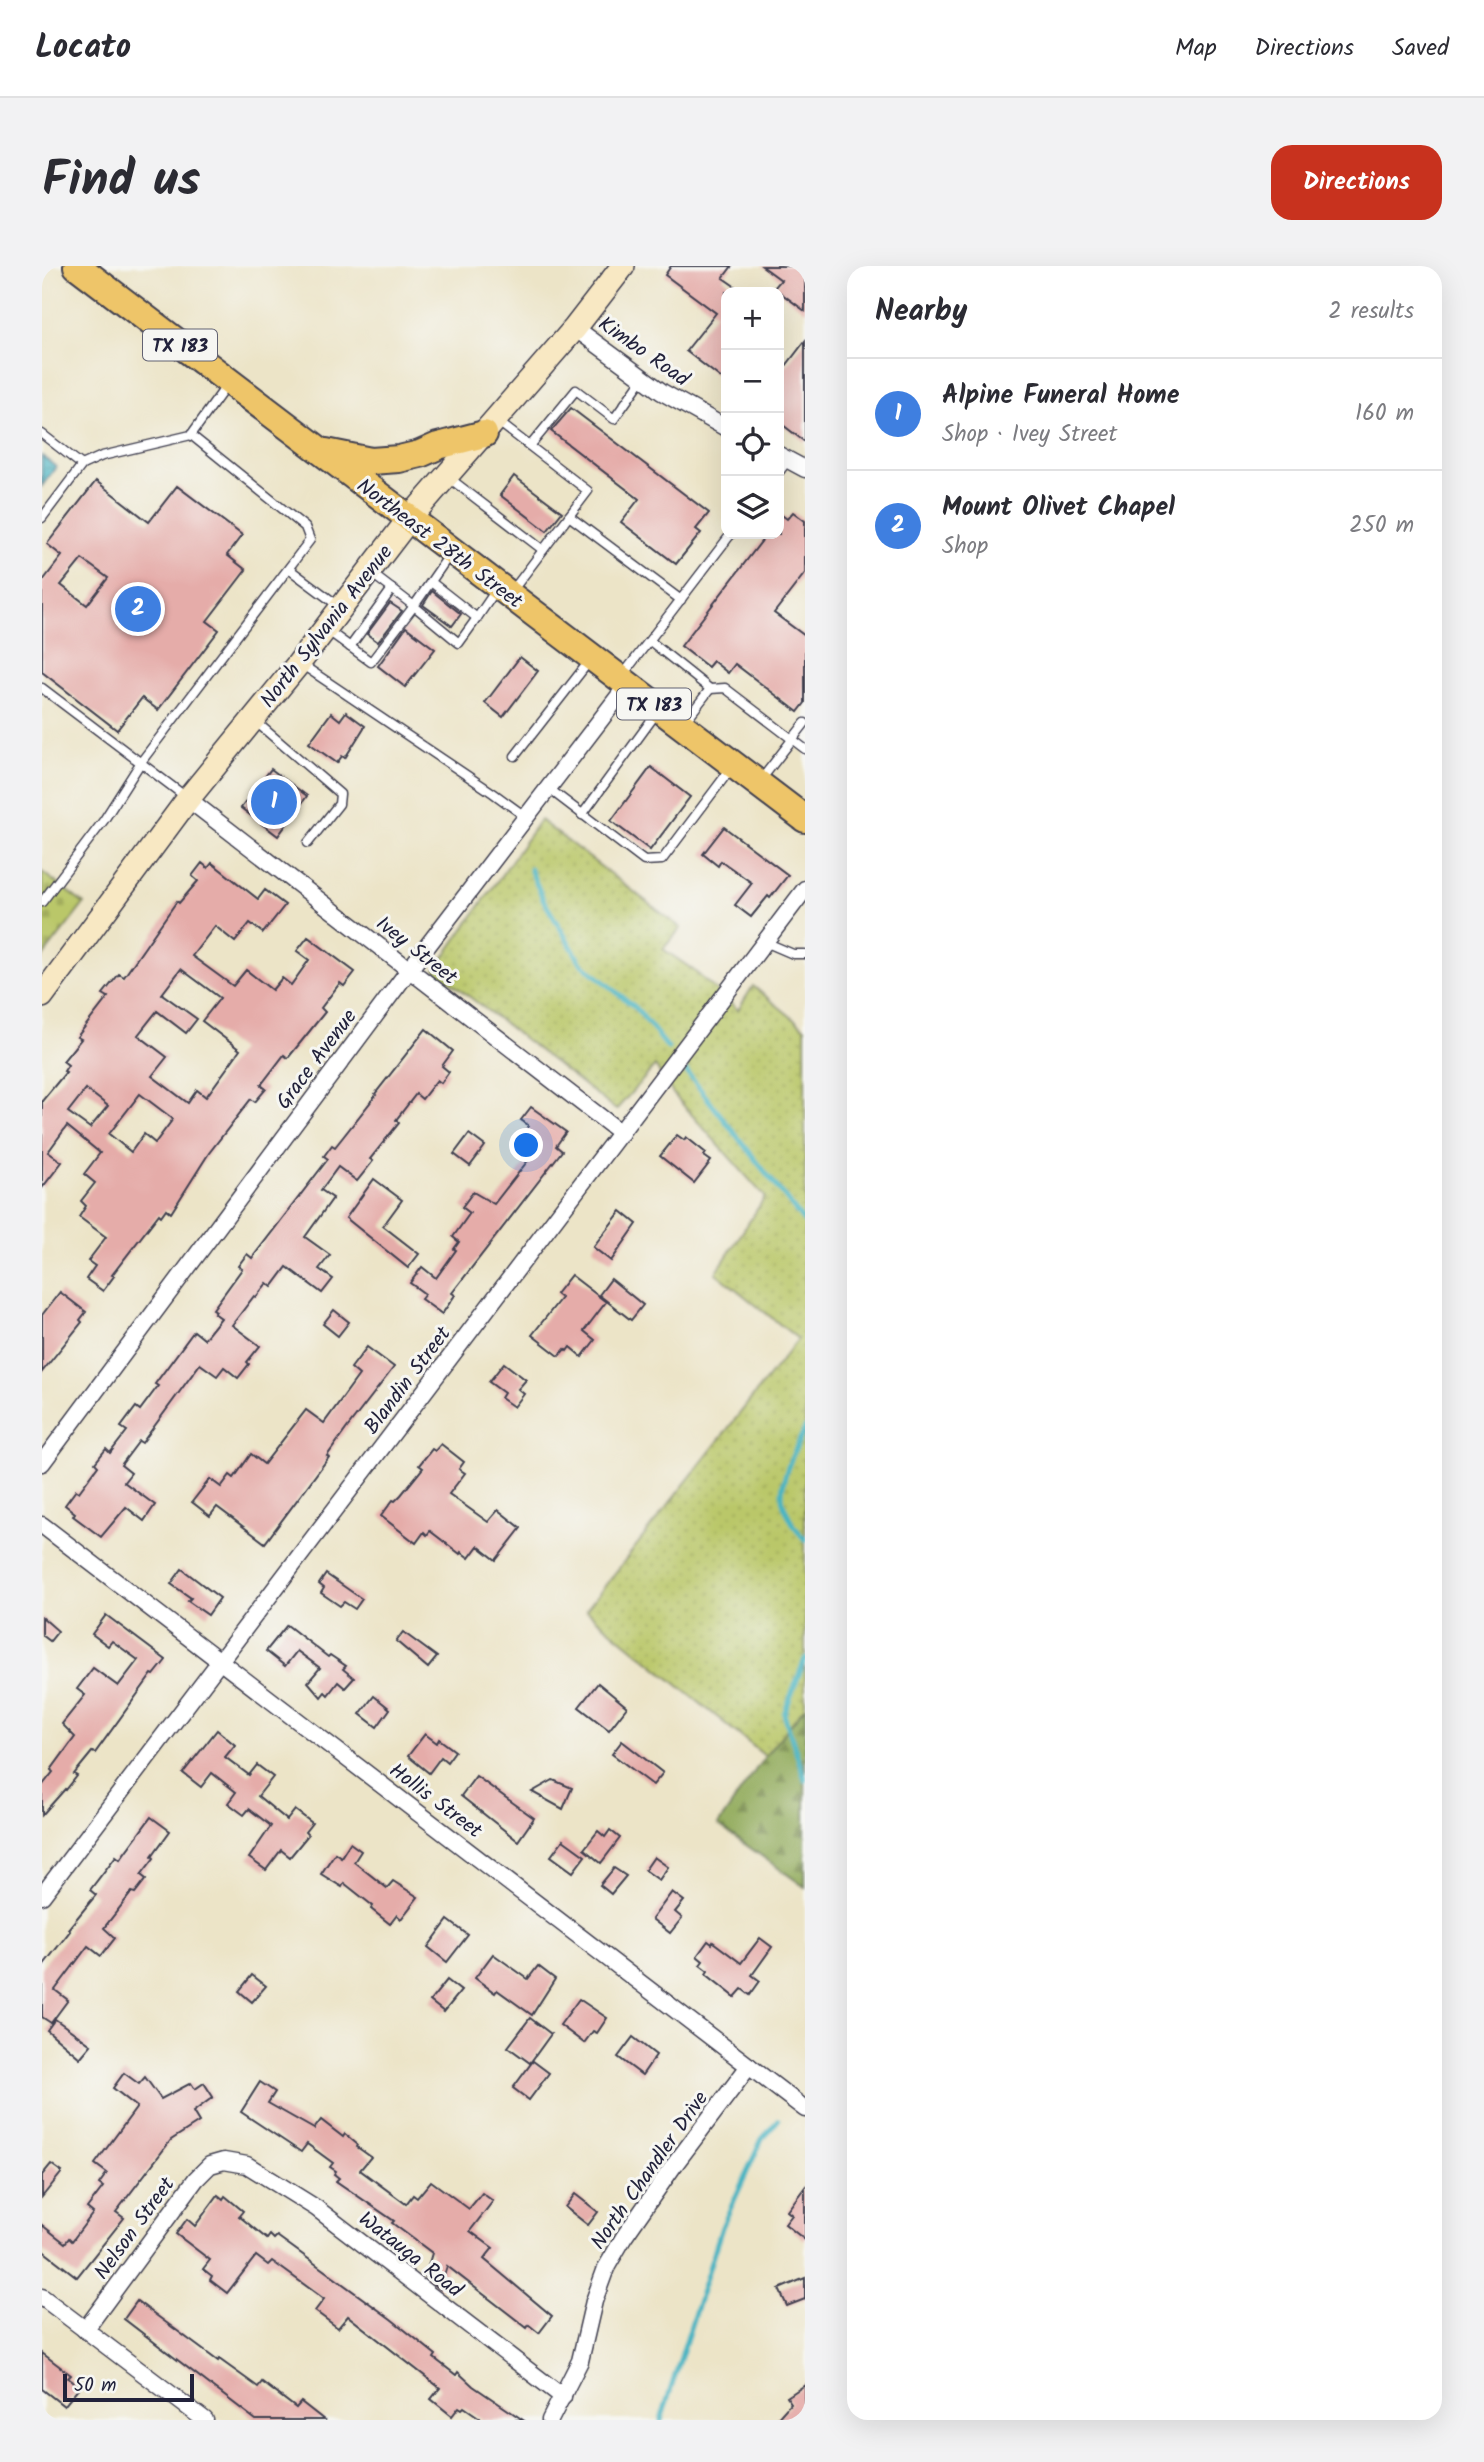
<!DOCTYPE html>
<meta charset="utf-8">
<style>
body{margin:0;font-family:Kalam,sans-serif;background:#f2f2f3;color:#2b2b33}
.controls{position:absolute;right:21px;top:21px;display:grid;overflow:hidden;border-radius:14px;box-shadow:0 7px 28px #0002}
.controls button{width:63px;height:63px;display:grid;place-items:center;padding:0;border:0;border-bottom:2px solid #e1e1e2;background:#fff;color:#2b2b33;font:35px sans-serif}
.scale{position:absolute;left:21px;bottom:18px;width:131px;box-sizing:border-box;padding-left:7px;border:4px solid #22223b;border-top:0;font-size:19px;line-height:24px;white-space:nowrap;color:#22223b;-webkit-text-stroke:5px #f6f6f2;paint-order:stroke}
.you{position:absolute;left:485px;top:880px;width:24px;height:24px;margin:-18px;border:5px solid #fff;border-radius:50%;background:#1a73e8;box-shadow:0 0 0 10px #1a73e833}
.badge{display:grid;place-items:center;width:46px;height:46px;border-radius:50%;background:#c8321e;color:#fff;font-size:23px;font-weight:700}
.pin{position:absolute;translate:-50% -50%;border:4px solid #fff;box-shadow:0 2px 7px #0006}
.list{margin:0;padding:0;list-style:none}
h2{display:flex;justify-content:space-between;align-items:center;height:91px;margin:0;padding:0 28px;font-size:30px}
h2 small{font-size:23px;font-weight:400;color:#7c7c81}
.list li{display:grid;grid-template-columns:46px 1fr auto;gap:21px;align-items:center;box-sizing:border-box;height:112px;padding:0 28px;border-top:2px solid #e1e1e2}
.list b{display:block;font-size:26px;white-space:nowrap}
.list p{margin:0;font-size:23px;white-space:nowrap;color:#7c7c81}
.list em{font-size:23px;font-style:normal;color:#7c7c81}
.icon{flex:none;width:38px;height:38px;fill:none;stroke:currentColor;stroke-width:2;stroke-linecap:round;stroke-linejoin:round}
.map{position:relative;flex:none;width:763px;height:2154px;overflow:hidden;border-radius:21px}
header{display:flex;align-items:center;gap:42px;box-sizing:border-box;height:98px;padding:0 35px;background:#fff;border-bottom:2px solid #e1e1e2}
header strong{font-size:33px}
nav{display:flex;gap:38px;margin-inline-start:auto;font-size:24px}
.intro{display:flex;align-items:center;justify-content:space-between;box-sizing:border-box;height:168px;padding:0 42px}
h1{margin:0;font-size:49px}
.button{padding:18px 32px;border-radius:21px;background:#c8321e;color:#fff;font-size:24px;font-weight:700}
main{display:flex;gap:42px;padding:0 42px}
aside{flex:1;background:#fff;border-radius:21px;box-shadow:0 7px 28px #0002}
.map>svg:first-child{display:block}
</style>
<header>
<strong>Locato</strong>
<nav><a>Map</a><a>Directions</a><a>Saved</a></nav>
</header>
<div class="intro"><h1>Find us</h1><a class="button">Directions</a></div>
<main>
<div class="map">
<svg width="763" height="2154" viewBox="0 0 763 2154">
<defs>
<pattern id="green-dots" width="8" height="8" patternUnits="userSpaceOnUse" patternTransform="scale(1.75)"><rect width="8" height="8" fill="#bac769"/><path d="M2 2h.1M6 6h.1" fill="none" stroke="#a0ab5c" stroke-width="1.8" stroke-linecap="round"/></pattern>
<pattern id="forest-firs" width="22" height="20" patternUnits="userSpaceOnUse" patternTransform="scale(1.75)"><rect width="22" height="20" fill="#93ac5d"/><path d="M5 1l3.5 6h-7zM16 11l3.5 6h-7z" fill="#788c4e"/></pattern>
<pattern id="cemetery-stones" width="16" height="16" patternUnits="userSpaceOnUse" patternTransform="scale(1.75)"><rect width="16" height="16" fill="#bac769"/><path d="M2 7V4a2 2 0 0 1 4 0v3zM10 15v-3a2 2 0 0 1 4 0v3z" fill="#a0ab5c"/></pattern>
<pattern id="water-ripples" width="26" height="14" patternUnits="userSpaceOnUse" patternTransform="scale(1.75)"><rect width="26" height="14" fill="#47b4c2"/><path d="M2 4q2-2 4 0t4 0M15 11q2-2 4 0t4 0" fill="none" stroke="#3b929f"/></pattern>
</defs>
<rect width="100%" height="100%" fill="#f6f6f2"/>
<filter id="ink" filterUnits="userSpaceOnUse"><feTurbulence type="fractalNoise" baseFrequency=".0143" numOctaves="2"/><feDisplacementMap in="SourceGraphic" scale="14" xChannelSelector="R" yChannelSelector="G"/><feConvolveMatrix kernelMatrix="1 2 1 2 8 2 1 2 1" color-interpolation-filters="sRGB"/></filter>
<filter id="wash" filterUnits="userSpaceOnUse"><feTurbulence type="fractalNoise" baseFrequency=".00686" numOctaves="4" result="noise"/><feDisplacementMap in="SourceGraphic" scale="28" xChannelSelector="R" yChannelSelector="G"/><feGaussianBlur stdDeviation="1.57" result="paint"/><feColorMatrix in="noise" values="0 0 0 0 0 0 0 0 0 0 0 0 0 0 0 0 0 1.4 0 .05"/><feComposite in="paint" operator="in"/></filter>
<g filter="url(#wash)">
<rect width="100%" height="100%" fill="#ece4c7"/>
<polygon fill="url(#green-dots)" stroke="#6e7452" stroke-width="2" points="498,554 639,662 621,683 650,703 696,744 711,720 763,762 763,1441 723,1490 544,1344 756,1073 674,1007 723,931 632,829 613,800 574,844 393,704"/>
<polygon fill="url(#forest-firs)" stroke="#5a674c" stroke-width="2" points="763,1441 763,1621 676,1559 723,1490"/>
<polygon fill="url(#cemetery-stones)" stroke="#6e7452" stroke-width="2" points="0,606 42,638 0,692"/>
<polygon fill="url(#water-ripples)" stroke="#346b7e" stroke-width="2" points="0,190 14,201 0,220"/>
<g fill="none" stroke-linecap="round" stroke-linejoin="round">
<g stroke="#47b4c2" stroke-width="5">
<polyline points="488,603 502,635 539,697 594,742 626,782"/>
<polyline points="644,805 763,957"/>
<path d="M 763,1162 C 754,1183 740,1207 740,1230 C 740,1242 755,1265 763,1274"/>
<polyline points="763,1393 742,1448 763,1514"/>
<polyline points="619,2154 680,1961 720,1873 736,1854"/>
</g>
</g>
<g id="blocks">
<g fill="#e5aca9" fill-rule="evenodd">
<polygon points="629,0 690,0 681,12 701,26 684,26 684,116 644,85 674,47 623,9"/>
<polygon points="720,0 763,0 763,45 732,22 739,14"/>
<polygon points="763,75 763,176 737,156 737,109"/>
<polygon points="529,142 667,247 654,263 659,267 634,298 579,256 597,233 509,165"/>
<polygon points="472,210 520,246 505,265 458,229"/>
<path d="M 54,215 L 107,256 L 135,220 L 200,269 L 185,289 L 204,304 L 165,355 L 177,364 L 116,444 L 100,432 L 75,464 L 0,406 L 0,316 L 20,290 L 5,278 ZM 40,293 L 66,312 L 45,339 L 19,319 Z"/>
<polygon points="751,246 763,255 763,307 732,347 763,370 763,437 756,446 693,398 686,407 671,395 666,401 639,380 725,268 737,268 737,247 745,253"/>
<polygon points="390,325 419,348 410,360 381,339"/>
<polygon points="348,337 360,345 336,376 325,368"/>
<polygon points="364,361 393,383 363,421 336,400"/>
<polygon points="478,391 496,405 461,451 443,437"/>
<polygon points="304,446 323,460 303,492 300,490 295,497 267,477 289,447 298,454"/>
<polygon points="609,501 648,531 608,584 569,555"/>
<polygon points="229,503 265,530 236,570 199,542"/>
<polygon points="682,561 746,609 728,632 726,630 709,651 693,639 710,617 679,595 676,600 661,588"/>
<path d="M 160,597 L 166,602 L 170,597 L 216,633 L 223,624 L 243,639 L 221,667 L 208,657 L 193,676 L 173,660 L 150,690 L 191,720 L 204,704 L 230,724 L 240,712 L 249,719 L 267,694 L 255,685 L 266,671 L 313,706 L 302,720 L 298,717 L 279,742 L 283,746 L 246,792 L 242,789 L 219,819 L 224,823 L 213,836 L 209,833 L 167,887 L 129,947 L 124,943 L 119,950 L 117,948 L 70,1009 L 72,1010 L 61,1025 L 44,1013 L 53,1000 L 46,995 L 64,971 L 37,951 L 44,940 L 39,935 L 53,917 L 42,908 L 58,887 L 25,860 L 6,886 L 20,896 L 0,922 L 0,835 L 24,806 L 22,805 L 26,799 L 21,795 L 39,773 L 35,771 L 66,731 L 61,728 L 77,708 L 82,711 L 135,635 L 137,637 L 156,615 L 150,610 ZM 139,703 L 178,732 L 160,755 L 198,784 L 164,831 L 155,824 L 146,837 L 110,810 L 125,791 L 96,769 L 115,745 L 144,767 L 155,753 L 120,728 ZM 44,823 L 66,840 L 48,862 L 26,846 ZM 98,828 L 131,853 L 113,877 L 102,868 L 89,886 L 67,868 Z"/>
<polygon points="384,763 411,785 400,800 407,806 399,817 395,814 380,833 374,828 354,854 357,857 328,893 331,895 315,915 296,901 279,924 291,932 263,971 288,989 277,1003 291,1013 280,1027 245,1001 230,1021 225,1017 214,1031 212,1030 190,1059 218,1080 205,1096 207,1098 196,1112 182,1101 175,1110 158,1098 100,1177 97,1175 79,1199 89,1207 82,1216 113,1239 102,1255 84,1241 59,1271 31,1250 33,1247 23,1239 34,1224 37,1226 56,1200 53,1197 64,1183 68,1187 85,1165 79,1161 94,1141 98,1144 116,1120 113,1118 152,1065 162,1073 179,1052 172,1047 174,1045 171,1043 200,1003 196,1000 205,988 210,992 286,893 282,890 290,879 293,881 301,871 334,829 333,828"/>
<polygon points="489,841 524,866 514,880 520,885 410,1027 413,1029 400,1048 379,1033 383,1028 368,1017 380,1001 394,1012 414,984 412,983 417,976 411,971 428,947 420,941 431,926 452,938 491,888 475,876 486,862 486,859 479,854"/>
<polygon points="427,868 443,880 428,900 412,888"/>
<polygon points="635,869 642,874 644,871 664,887 662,890 669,895 652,917 618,890"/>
<polygon points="332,913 360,934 341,960 377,988 366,1002 304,952"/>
<polygon points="579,945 595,958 569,995 551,981"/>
<polygon points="529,1009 564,1036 542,1065 553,1074 540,1091 528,1081 525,1085 523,1083 517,1090 490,1069 519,1032 514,1028"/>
<polygon points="569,1013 601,1039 589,1054 557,1029"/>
<polygon points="18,1026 44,1046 38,1054 40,1056 0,1106 0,1049"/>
<polygon points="292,1044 307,1056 296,1070 281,1058"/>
<polygon points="325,1081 352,1101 305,1162 285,1190 287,1191 223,1277 175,1241 168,1250 150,1236 168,1213 179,1221 188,1209 192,1212 209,1188 222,1198 264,1144 282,1157 317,1109 309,1102"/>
<polygon points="462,1097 484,1114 476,1123 482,1128 472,1141 459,1132 462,1127 447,1116"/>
<polygon points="399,1178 422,1196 417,1203 423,1207 407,1228 446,1256 456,1244 479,1262 454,1294 436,1280 427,1292 419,1286 418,1288 388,1265 385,1269 382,1266 374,1277 339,1250 351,1234 353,1235 359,1229 381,1202 377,1199 390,1183 393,1185"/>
<polygon points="140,1303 178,1332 166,1349 146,1335 149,1332 129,1318"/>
<polygon points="284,1308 320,1333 313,1343 302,1336 298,1340 279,1327 282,1322 277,1318"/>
<polygon points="64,1349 124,1394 112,1409 110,1408 53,1487 50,1486 32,1508 35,1510 24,1524 23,1523 0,1549 0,1520 11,1506 9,1504 33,1471 20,1458 43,1429 35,1423 51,1402 76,1420 96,1394 70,1375 66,1380 50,1368"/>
<polygon points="0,1351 16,1365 8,1375 0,1369"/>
<polygon points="245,1359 286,1391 288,1389 304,1400 301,1403 312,1412 303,1422 296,1416 286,1429 283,1426 279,1431 266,1416 278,1402 255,1385 243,1400 224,1385"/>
<polygon points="361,1366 395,1391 386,1402 354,1375"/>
<polygon points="556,1417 585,1441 567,1464 537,1441"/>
<polygon points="332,1430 348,1443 335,1461 318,1448"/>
<polygon points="175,1464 193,1479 183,1491 207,1509 215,1499 231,1511 216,1530 245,1554 253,1544 270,1557 263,1566 266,1569 248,1591 239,1584 224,1604 207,1592 229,1560 207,1543 202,1549 186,1537 194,1526 170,1507 159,1521 141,1507"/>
<polygon points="383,1468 395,1477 397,1473 413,1485 405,1496 399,1491 387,1507 366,1490"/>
<polygon points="580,1475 621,1507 611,1519 570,1488"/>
<polygon points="434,1510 492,1552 476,1575 419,1530"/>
<polygon points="511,1514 530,1522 521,1543 490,1526"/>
<polygon points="109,1551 128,1565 110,1590 112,1592 99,1609 104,1613 93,1627 90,1626 62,1662 73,1672 59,1690 46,1680 13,1724 26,1734 9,1757 0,1751 0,1701 28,1665 26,1663 54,1629 48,1624 74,1590 78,1593"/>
<polygon points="568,1564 578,1572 559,1597 542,1583 556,1565 563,1571"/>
<polygon points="521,1574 543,1590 531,1606 509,1590"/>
<polygon points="308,1577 319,1585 312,1596 345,1622 351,1615 376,1631 359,1653 355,1649 348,1658 329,1643 331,1640 302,1617 300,1621 279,1608 293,1587 299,1591"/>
<polygon points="612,1591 626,1601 617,1614 603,1604"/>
<polygon points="572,1602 584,1610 569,1628 558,1619"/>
<polygon points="630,1626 642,1635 633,1646 640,1652 628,1667 610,1653"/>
<polygon points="406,1654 426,1669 405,1696 386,1681"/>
<polygon points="718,1672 730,1681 710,1709 718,1715 708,1729 700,1723 693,1731 664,1708 666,1705 658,1699 661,1695 655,1690 666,1675 670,1678 671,1676 699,1697"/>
<polygon points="451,1688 486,1713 496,1700 513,1713 490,1749 455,1724 453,1727 433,1712"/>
<polygon points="210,1709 224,1720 210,1736 197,1725"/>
<polygon points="405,1714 419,1725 402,1746 388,1735"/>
<polygon points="537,1733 565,1752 555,1767 551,1765 542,1777 518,1759"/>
<polygon points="488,1752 509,1768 488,1797 466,1781"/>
<polygon points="13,1753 49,1779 38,1792 5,1764"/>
<polygon points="591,1771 614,1789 600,1809 576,1791"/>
<polygon points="491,1795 507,1807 487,1834 471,1822"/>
<polygon points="82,1807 97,1818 103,1811 119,1833 149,1817 153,1823 162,1817 171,1831 151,1846 157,1856 129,1874 74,1946 82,1952 35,2011 0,1984 0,1959 23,1977 27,1972 30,1975 51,1947 45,1942 61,1921 57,1918 65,1907 53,1898 95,1841 71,1822"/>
<polygon points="218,1816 233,1826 226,1837 272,1863 279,1854 301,1871 303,1868 316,1879 315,1881 329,1891 318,1904 364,1938 371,1929 375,1932 389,1915 427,1943 440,1927 451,1935 428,1965 451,1982 442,1993 510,2050 497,2067 487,2059 485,2062 405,2000 398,2023 383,2011 390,1987 350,1957 352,1955 294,1915 297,1912 292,1908 294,1905 288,1901 291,1897 265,1878 259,1886 199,1846"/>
<polygon points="9,1898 20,1906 0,1931 0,1909"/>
<polygon points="763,1921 763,1974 743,1958 750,1949 745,1945"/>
<polygon points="533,1928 556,1946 546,1959 523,1941"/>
<polygon points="176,1929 181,1933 183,1930 201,1945 197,1950 225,1973 228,1969 232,1973 235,1970 349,2053 394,2089 392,2092 414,2109 416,2106 431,2120 481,2154 441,2154 422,2141 420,2143 417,2141 410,2150 389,2133 398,2122 306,2050 296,2062 273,2045 282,2033 230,1995 226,1999 214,1990 185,2027 168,2014 170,2010 161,2003 168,1994 134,1968 145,1953 153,1960"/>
<polygon points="763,2012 763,2033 745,2040 737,2023"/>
<polygon points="95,2035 176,2095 177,2093 216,2121 220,2116 254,2142 259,2136 282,2154 214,2154 82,2053"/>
<polygon points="0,2087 29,2109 26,2112 38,2121 22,2140 0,2123"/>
<polygon points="763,2119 763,2154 734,2154 749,2137 745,2131"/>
</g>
</g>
</g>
<g filter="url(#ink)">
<use href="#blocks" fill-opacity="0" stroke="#403f50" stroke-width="2"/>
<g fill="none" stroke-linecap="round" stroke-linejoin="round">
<defs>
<g id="lane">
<polyline points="454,154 546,225 470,325"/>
<polyline points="0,168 40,199"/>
<polyline points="488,180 534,124 572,153 601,112"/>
<polyline points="737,206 746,194"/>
<polyline points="406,211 501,284"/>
<polyline points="527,250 639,334"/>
<polyline points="0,252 40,199 60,190 149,169 185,119"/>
<polyline points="247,303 298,341"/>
<polyline points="329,307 372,340 408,288"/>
<polyline points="389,316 435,352 454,324"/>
<polyline points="285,364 329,396 372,340 417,377 435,352"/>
<polyline points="608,375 668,423 642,457"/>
<polyline points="308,381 350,323"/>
<polyline points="259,398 451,527 484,551"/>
<polyline points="580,410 689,268"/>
<polyline points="0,422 144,531"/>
<polyline points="668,423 683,422 763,483"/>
<polyline points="213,455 298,528 297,538 266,577"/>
<polyline points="473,490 549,393"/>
<polyline points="718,515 763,457"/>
<polyline points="506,522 602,595 620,594 690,501"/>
<polyline points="540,549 616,445"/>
<polyline points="0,636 62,554 99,496 268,274 263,261 149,169"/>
<polyline points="723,676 751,688 763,688"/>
</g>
<g id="street">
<polyline points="533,62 620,126 684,162"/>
<polyline points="737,189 763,203"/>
<polyline points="146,533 579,867"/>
<polyline points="0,1197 367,704 586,418"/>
<polyline points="0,1259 763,1843"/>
<polyline points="0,1630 763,623"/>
<polyline points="0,2031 163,2154"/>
<polyline points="43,2064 154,1913 168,1899 182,1895 205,1899 274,1942 521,2131"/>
<polyline points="508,2154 538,2095 552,2035 564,2002 582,1971 630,1902 707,1800"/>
</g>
<polyline id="secondary" points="0,730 146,533 257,397 367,253 533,62 581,0"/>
<g id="primary">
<polyline points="35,0 763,553"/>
<polyline points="284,186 329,195 357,193 378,188 396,180 442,168"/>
</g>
</defs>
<use href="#lane" stroke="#403f50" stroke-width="11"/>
<use href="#street" stroke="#403f50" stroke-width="19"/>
<use href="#secondary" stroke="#403f50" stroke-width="26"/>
<use href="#primary" stroke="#403f50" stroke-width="30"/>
<use href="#lane" stroke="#fff" stroke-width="8"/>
<use href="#street" stroke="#fff" stroke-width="16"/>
<use href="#secondary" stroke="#f8e8c3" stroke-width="23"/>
<use href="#primary" stroke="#eec569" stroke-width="26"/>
</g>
</g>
<g text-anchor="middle" stroke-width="6" stroke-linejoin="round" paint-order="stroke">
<g fill="#f6f6f2" stroke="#626272" stroke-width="2">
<rect x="101" y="63.5" width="74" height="31" rx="5"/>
<rect x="575" y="422.5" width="74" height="31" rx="5"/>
</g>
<g font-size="19" font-weight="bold" fill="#22223b">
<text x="138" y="86">TX 183</text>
<text x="612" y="445">TX 183</text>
</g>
<g font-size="21" fill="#22223b" stroke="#f6f6f2">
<text transform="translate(602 85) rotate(35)" y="7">Kimbo Road</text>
<text transform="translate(398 277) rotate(37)" y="7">Northeast 28th Street</text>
<text transform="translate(284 360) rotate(-52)" y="7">North Sylvania Avenue</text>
<text transform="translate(375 684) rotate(38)" y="7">Ivey Street</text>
<text transform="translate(274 793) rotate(-53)" y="7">Grace Avenue</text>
<text transform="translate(365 1114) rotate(-53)" y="7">Blandin Street</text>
<text transform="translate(394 1534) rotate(37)" y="7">Hollis Street</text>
<text transform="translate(607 1904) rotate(-55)" y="7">North Chandler Drive</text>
<text transform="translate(92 1962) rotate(-54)" y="7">Nelson Street</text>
<text transform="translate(369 1988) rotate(38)" y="7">Watauga Road</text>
</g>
</g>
</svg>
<div class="controls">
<button>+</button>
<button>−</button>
<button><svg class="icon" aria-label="locate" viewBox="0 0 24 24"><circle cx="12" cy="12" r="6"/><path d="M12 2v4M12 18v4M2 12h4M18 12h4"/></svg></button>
<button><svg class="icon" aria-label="layers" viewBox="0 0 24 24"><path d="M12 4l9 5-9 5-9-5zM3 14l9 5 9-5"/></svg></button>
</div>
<div class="scale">50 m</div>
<div class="you"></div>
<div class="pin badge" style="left:232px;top:536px;background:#3f7fe0">1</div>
<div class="pin badge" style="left:96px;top:343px;background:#3f7fe0">2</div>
</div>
<aside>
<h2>Nearby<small>2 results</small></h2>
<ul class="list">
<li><span class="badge" style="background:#3f7fe0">1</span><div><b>Alpine Funeral Home</b><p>Shop · Ivey Street</p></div><em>160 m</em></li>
<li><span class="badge" style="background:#3f7fe0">2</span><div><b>Mount Olivet Chapel</b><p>Shop</p></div><em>250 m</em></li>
</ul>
</aside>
</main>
